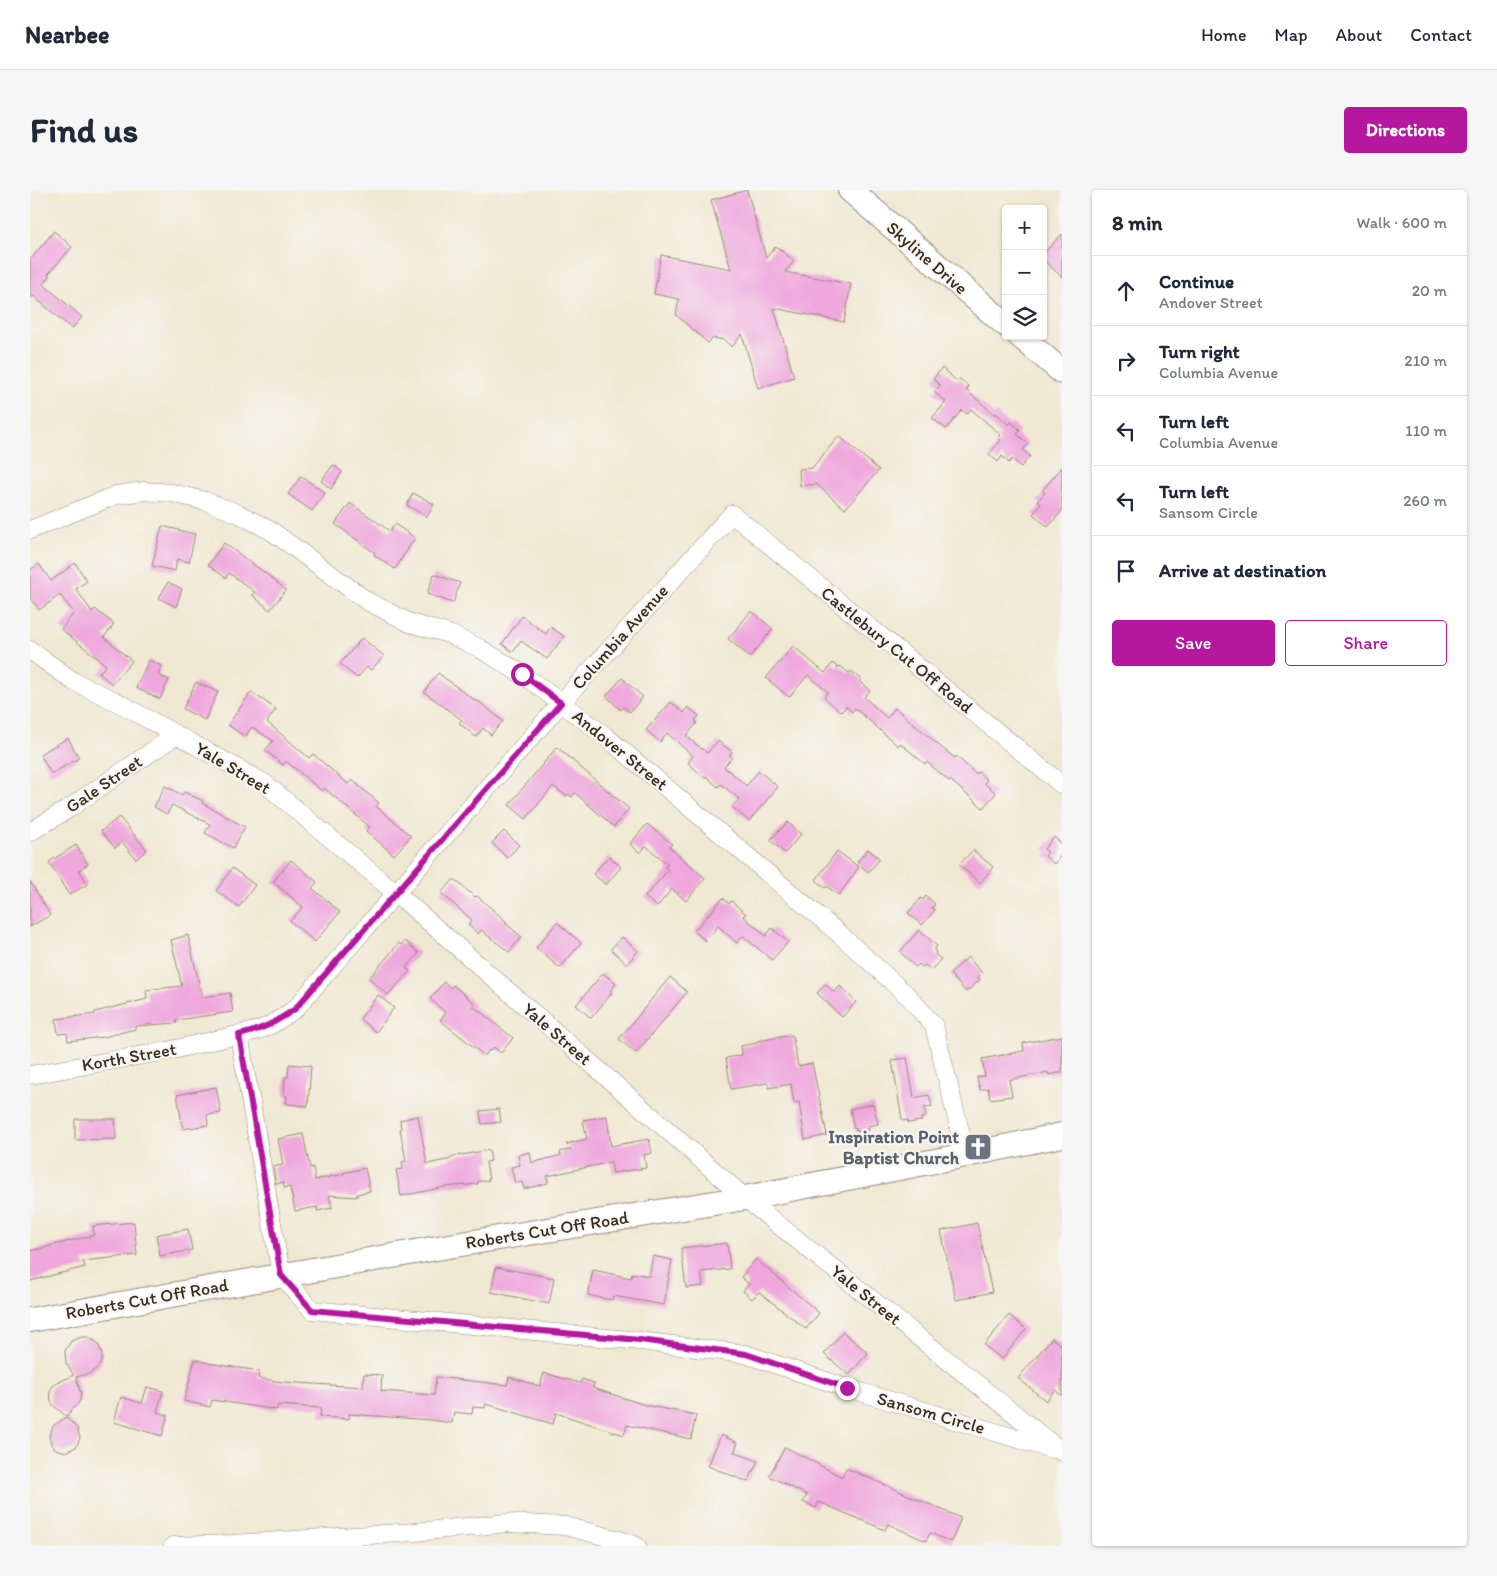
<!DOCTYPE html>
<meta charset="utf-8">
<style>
body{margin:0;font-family:Itim,sans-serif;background:#f6f6f7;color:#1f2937}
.controls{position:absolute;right:15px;top:15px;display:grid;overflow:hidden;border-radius:5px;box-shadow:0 1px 4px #0004}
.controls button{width:45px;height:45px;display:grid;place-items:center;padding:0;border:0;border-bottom:1px solid #e0e1e3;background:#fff;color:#1f2937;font:25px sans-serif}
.stop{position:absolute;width:15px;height:15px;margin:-11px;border:4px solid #b5179e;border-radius:50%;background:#fff}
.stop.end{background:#b5179e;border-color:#fff;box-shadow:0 1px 5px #0008}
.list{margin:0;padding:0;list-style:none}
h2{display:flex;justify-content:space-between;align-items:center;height:65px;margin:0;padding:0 20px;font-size:21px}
h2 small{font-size:16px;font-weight:400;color:#747a83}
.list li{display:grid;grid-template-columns:32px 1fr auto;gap:15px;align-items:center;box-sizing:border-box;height:70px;padding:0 20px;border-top:1px solid #e0e1e3}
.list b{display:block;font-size:19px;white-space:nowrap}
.list p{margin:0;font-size:16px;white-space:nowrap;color:#747a83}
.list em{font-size:16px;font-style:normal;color:#747a83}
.actions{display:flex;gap:10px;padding:15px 20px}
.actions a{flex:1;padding:11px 0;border:1px solid #b5179e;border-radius:5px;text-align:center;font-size:18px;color:#b5179e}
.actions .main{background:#b5179e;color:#fff}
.icon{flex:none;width:28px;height:28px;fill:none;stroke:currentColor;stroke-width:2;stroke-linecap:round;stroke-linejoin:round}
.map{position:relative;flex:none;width:1032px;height:1356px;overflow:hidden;border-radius:5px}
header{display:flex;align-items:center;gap:30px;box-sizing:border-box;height:70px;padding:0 25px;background:#fff;border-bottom:1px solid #e0e1e3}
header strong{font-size:24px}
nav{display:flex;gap:28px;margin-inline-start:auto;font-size:18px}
.intro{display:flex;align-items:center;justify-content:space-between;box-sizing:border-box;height:120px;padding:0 30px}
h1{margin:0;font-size:35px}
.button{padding:12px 22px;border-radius:5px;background:#b5179e;color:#fff;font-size:18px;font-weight:700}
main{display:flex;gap:30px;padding:0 30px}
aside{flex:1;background:#fff;border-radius:5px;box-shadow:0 1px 4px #0004}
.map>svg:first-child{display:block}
</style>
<header>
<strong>Nearbee</strong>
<nav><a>Home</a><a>Map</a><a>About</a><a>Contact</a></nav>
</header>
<div class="intro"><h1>Find us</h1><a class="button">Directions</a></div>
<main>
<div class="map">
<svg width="1032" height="1356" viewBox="0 0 1032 1356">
<rect width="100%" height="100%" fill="#f6f6f2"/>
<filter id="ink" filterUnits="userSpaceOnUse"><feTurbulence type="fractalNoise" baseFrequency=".02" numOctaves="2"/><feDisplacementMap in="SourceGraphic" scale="10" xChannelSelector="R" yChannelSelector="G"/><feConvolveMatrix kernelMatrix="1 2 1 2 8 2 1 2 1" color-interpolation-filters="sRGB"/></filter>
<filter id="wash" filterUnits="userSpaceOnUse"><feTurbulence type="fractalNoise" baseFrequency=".0096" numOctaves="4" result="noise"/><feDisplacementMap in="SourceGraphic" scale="20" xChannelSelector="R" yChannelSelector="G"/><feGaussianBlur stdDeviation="1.12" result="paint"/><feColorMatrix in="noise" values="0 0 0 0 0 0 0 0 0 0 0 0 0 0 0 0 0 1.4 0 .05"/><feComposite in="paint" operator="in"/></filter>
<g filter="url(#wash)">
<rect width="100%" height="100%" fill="#f0e8d2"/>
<g id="blocks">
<g fill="#efa7dd">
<polygon points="717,0 736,68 746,56 764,71 755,82 821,94 814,132 744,118 764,187 728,198 712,144 702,157 694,150 683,148 678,153 646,125 649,109 624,104 631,65 701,79 681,10"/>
<polygon points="24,41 42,57 18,84 20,86 13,94 52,127 42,139 3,106 0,109 0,70"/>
<polygon points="1032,44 1032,87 1013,70 1013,64"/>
<polygon points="912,178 927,191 930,189 939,197 936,200 965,225 966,223 979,235 981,232 990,240 987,244 998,254 993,260 1000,266 991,277 982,269 979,273 972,266 968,272 959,264 971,250 968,248 971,245 941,219 937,224 932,220 916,239 902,228 916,212 904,202 910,195 903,189"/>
<polygon points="809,246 849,280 815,319 786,294 770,296 769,279 782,278"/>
<polygon points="303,275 312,282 301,299 291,291"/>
<polygon points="1032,277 1032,321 1018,337 1003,324 1011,314 1007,311 1015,303 1012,301"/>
<polygon points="271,286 295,303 282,321 258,304"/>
<polygon points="383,303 404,314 397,327 377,315"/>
<polygon points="320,313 360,341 365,334 385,348 365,379 344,365 345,363 305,334"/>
<polygon points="132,336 165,344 159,372 147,369 145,381 122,376"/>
<polygon points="194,353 239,386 256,400 240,420 222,405 225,402 199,383 196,388 178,375"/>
<polygon points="45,373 57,391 46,399 62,422 65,419 84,434 74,447 102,471 82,494 69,483 76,475 31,439 44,423 30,405 9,420 0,408 0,380 9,374 21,391"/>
<polygon points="404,384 430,393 423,413 397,404"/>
<polygon points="138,392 152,399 146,417 129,408"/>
<polygon points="721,421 743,439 720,467 698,449"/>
<polygon points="492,426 516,444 520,437 534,446 517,469 491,451 483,462 472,454"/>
<polygon points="332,448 354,466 341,480 337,477 327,488 310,474"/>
<polygon points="763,456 795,483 803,473 808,478 810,476 819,483 821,481 831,489 829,491 840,501 834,507 857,528 865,518 912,558 925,568 926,566 946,584 948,582 957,590 954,593 966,603 953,618 920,590 919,591 897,572 895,574 870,553 868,556 825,518 822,522 816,516 811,522 794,507 798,502 778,485 759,507 736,488"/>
<polygon points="119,470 132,476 128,485 139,490 130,509 106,498"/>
<polygon points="408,483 447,512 448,511 473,531 461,545 453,538 446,547 429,533 432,530 394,502"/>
<polygon points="592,488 613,507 600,522 594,517 591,520 576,506"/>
<polygon points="166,492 188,502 175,530 153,519"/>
<polygon points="221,502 246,519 237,532 279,568 283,564 318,594 322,590 349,613 346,616 381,646 364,665 336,641 340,637 294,598 292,601 256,571 253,575 235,560 243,551 222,537 215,547 198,535"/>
<polygon points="641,512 654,523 658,517 669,526 665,531 667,533 656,546 677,563 688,551 702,562 699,565 702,567 694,577 712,592 716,596 729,581 748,597 719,631 702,617 709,609 691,594 688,597 676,586 675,588 658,573 663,566 637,543 630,552 616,540"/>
<polygon points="38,548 49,568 21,584 10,564"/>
<polygon points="527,557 599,619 584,637 545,603 542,607 538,604 536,606 523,596 496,629 479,615"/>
<polygon points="135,596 152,605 154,602 173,611 172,613 215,637 203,658 175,643 180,634 142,615 137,624 124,617"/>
<polygon points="89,627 117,660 106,669 92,652 85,658 71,641"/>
<polygon points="758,632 771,644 755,663 740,650"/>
<polygon points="617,634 642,654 639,657 675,688 656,711 642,699 627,717 615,707 638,680 635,677 638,674 616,656 610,663 600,654"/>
<polygon points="474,641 489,655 477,668 462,653"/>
<polygon points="1024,647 1032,654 1032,664 1024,674 1015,666 1018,662 1014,659"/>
<polygon points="46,655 58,674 49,680 58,694 39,705 19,672"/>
<polygon points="838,659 850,669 838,682 827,672"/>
<polygon points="943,660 963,677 950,693 929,675"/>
<polygon points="807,661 829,677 809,705 796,696 795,698 786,690"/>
<polygon points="579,666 591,677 576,695 563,684"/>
<polygon points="261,670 287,692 282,698 310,722 285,752 260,731 273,717 243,692"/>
<polygon points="202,678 225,695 209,717 186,701"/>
<polygon points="424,689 445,707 447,706 477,732 475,733 492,747 479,762 451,740 448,744 438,735 442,730 411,703"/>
<polygon points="0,691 20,725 0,737"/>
<polygon points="896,706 905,714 902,718 905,720 892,735 878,723 891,708 893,710"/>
<polygon points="693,708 699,714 701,711 716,724 713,726 736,746 742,738 758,752 742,770 713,746 707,753 688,736 676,751 664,741"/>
<polygon points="527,732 551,753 530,778 506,758"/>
<polygon points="889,740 907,756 904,760 906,762 905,764 911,769 901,780 895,775 892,777 889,774 886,777 870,762"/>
<polygon points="158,745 172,807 200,803 203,822 146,830 147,833 105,836 105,839 74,847 38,851 37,843 28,844 26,829 65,824 65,822 117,809 116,800 152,796 141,750"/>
<polygon points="592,747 608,761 597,774 581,759"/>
<polygon points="375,751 389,763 376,778 380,781 358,805 339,788 369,753 371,755"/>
<polygon points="938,767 952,783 948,787 950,790 936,802 920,784"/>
<polygon points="573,783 586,794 580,801 582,803 561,828 546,815"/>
<polygon points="640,787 657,802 606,863 589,849"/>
<polygon points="414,792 421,798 423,795 445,814 443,816 483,848 471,863 464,857 461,861 459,860 455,866 410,830 416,823 400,809"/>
<polygon points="795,794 804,802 810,796 826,812 812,827 787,803"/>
<polygon points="348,805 364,818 346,842 330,829"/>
<polygon points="762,845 768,876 782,873 797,945 775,950 769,912 764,913 761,894 739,898 738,893 701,899 696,868 712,865 711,856 727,853 727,851"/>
<polygon points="1032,846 1032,882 1019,885 1018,882 979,890 982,906 960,909 958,898 950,900 947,887 955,886 952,869 994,861 993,853"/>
<polygon points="877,868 884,908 899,905 902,916 894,918 896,927 891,928 892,931 878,933 878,930 873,931 872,929 862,870"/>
<polygon points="259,874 281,876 278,916 256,914 257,906 254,906 255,887 258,887"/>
<polygon points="186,897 191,923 177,925 178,935 153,939 147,905"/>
<polygon points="843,914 848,934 838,936 839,940 827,942 827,939 824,939 820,919"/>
<polygon points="469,919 471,932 452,934 450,921"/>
<polygon points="388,926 397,974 421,969 421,967 459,960 461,971 456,972 459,990 447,992 448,994 415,997 371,1006 366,980 373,979 372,972 376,971 370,939 371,939 370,930"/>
<polygon points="577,926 581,956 619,949 622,963 614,965 616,978 583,983 581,972 517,986 518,993 494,999 492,992 485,993 481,977 490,975 488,965 500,962 502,973 531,965 530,962 541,959 536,954 557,949 553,930"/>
<polygon points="45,929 85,929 86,949 45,950"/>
<polygon points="273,944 280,978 283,977 285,990 314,984 313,983 335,978 340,1001 327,1004 327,1007 299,1005 302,1018 287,1021 287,1017 265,1021 260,997 254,998 253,992 246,994 243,977 253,975 248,949"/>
<polygon points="104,1032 107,1065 53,1071 55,1077 0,1091 0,1061 64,1045 63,1036"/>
<polygon points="947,1033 962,1102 926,1110 911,1041"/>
<polygon points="158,1039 162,1060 130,1066 126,1045"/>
<polygon points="697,1053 700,1079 671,1082 673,1096 656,1098 651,1058"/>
<polygon points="623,1066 642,1070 634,1115 583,1106 582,1110 558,1105 563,1080 601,1088 602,1083 619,1086"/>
<polygon points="726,1069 789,1123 776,1139 729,1102 722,1109 713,1101 719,1094 711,1087"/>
<polygon points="466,1077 524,1088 519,1114 461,1102"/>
<polygon points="979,1125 996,1139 972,1169 954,1155"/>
<polygon points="813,1142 838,1163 819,1185 794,1164"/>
<polygon points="52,1147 58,1147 68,1153 72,1164 72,1170 70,1175 61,1183 46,1187 51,1204 50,1210 48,1214 36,1226 24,1216 21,1212 20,1201 23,1196 27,1193 44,1185 36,1173 35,1161 41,1151"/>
<polygon points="1022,1148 1032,1156 1032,1206 1025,1200 1016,1211 988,1188"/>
<polygon points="165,1169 178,1173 229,1181 228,1188 253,1192 333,1197 334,1184 352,1185 351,1201 404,1205 406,1187 477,1195 479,1187 510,1196 514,1183 550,1193 552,1189 564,1193 563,1198 615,1215 666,1225 661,1249 597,1235 594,1245 526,1223 523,1234 456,1214 455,1218 443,1217 442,1224 424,1222 422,1233 401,1230 319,1224 319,1229 290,1227 291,1218 248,1215 247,1220 182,1210 180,1217 154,1211"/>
<polygon points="117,1197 133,1201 127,1222 138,1225 132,1246 84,1232 91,1207 112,1213"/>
<polygon points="36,1227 47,1238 50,1248 46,1257 36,1262 26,1259 22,1256 19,1246 23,1236"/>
<polygon points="691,1245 708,1253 704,1262 728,1271 718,1292 678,1276"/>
<polygon points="755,1257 812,1287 816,1278 931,1328 921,1352 900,1343 896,1351 858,1334 855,1340 789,1312 786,1318 773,1312 777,1305 739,1286"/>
</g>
</g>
</g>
<g filter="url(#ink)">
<use href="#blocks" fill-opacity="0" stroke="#968978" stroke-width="1"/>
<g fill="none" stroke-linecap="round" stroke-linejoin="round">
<defs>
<g id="street">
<polyline points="0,340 86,305 114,301 142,303 175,311 209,324 243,342 337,411 380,433 419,444 449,458 492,484 574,545 806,741 879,807 904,836 936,965"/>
<polyline points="0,460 43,491 85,511 234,593 366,703 715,1008 1032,1262"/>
<polyline points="0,642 38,619 146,545"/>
<polyline points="209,845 251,1085 282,1120 610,1151 715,1164 817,1198 1022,1259"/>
<polyline points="0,885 142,860 229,840 241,835 265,819 531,513 702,324 1032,595"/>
<polyline points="143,1356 203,1354 385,1342 478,1333 535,1336 597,1352 607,1356"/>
</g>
<g id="secondary">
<polyline points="820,0 976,135"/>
<polyline points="990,146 1032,182"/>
<polyline points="0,1130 413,1057 715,1008 936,965 1032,945"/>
</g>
</defs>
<use href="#street" stroke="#968978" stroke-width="19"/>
<use href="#secondary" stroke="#968978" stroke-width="26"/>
<use href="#street" stroke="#fff" stroke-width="18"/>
<use href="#secondary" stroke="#fff" stroke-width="24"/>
</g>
</g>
<g fill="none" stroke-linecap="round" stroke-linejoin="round" filter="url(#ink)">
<path stroke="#b5179e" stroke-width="6" d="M 492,484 L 531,513 L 265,819 C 244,833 234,839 209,845 L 251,1085 L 282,1120 L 610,1150 L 716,1164 L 817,1198"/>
</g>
<defs>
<symbol id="church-square" viewBox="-11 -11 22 22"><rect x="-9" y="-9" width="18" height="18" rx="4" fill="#6b7280" stroke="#f6f6f2"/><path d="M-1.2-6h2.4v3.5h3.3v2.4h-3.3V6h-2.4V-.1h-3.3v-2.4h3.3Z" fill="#fff"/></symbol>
</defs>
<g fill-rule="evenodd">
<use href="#church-square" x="932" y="941" width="32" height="32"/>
</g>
<g text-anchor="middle" stroke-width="4.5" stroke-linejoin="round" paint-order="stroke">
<g font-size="18" fill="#3b2a1e" stroke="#f6f6f2">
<text transform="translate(897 68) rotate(41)" y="6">Skyline Drive</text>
<text transform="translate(590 447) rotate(-48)" y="6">Columbia Avenue</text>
<text transform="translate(867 460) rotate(39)" y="6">Castlebury Cut Off Road</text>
<text transform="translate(590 560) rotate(39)" y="6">Andover Street</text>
<text transform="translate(203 578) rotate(31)" y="6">Yale Street</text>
<text transform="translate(74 594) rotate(-34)" y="6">Gale Street</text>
<text transform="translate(527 844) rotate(41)" y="6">Yale Street</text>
<text transform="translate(99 867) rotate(-10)" y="6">Korth Street</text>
<text transform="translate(517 1040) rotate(-9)" y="6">Roberts Cut Off Road</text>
<text transform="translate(836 1105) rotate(39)" y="6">Yale Street</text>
<text transform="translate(117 1109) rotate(-10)" y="6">Roberts Cut Off Road</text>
<text transform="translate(901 1223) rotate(16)" y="6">Sansom Circle</text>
</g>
<g font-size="18" font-weight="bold" fill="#5b616d" stroke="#f6f6f2" text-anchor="end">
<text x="929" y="953">Inspiration Point<tspan x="929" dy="21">Baptist Church</tspan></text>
</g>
</g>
</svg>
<div class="controls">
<button>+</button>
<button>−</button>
<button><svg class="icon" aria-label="layers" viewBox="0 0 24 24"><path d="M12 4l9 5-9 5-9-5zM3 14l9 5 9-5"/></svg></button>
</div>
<div class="stop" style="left:492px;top:484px"></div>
<div class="stop end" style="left:817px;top:1198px"></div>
</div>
<aside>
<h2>8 min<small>Walk · 600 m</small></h2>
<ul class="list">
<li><svg class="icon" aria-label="ahead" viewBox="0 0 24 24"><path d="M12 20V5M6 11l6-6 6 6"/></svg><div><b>Continue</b><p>Andover Street</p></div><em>20 m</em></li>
<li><svg class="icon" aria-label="right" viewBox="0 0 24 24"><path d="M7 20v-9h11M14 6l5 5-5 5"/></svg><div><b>Turn right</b><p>Columbia Avenue</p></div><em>210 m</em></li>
<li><svg class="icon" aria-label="left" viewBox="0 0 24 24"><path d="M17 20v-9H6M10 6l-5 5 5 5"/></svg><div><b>Turn left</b><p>Columbia Avenue</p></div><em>110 m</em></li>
<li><svg class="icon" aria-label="left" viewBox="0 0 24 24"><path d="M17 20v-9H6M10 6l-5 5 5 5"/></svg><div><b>Turn left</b><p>Sansom Circle</p></div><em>260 m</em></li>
<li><svg class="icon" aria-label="arrive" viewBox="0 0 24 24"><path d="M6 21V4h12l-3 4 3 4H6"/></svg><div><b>Arrive at destination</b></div></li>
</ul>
<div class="actions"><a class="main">Save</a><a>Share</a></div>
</aside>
</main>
